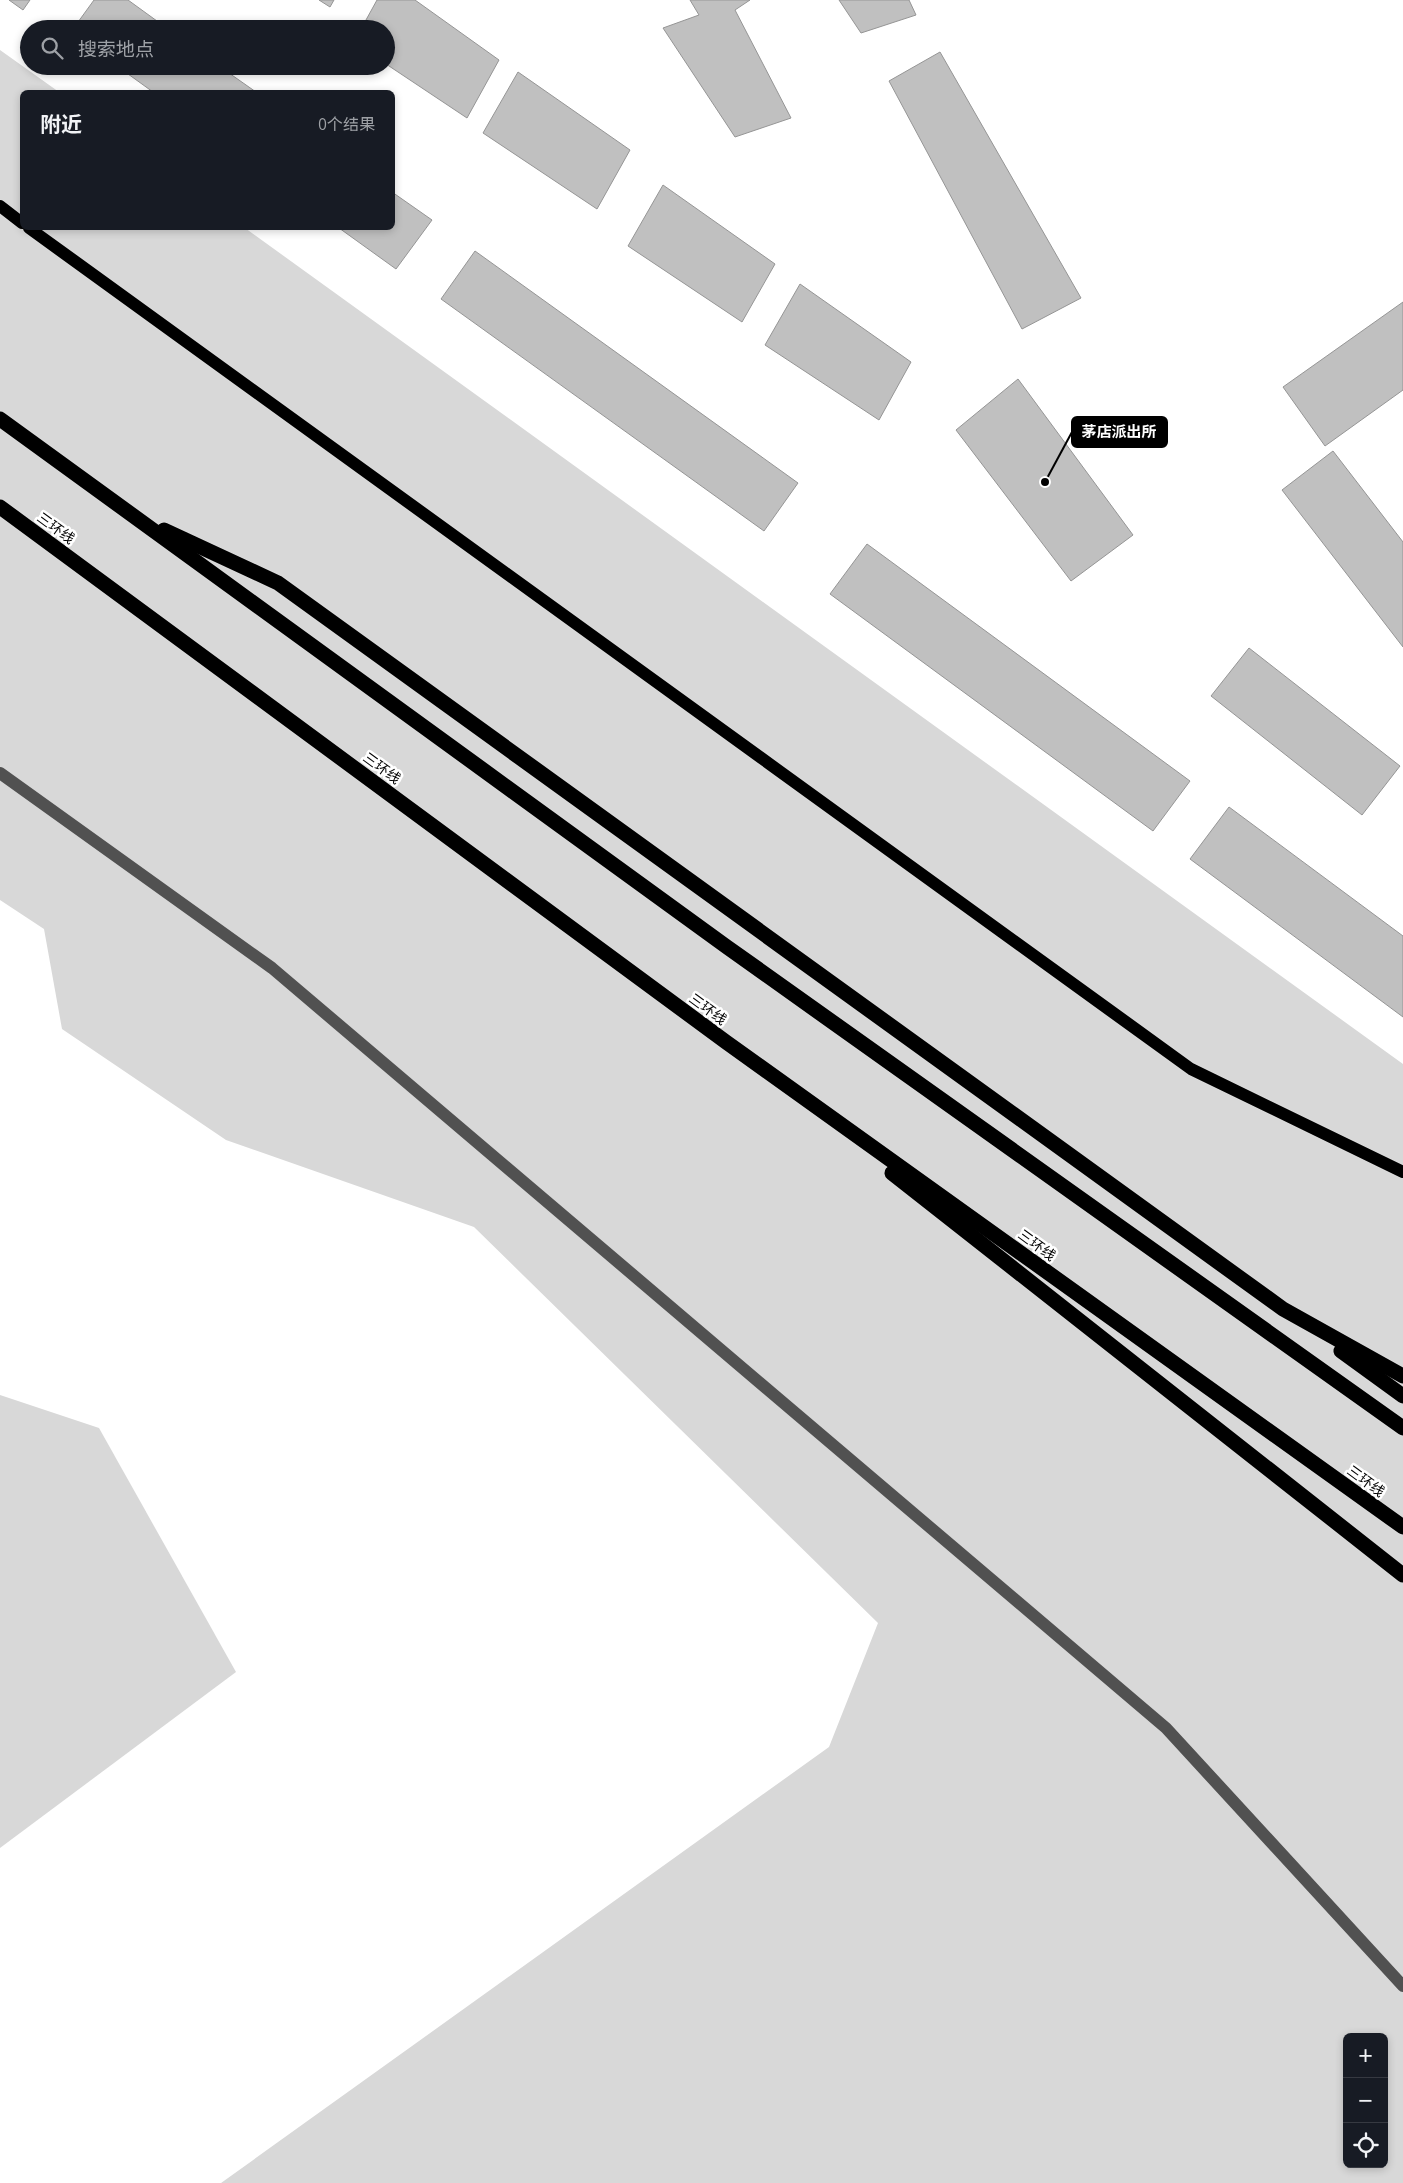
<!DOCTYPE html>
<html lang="zh">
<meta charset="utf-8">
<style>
body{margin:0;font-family:Ubuntu,"Noto Sans SC",sans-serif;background:#242831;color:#f1f3f6}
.controls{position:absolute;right:15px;bottom:15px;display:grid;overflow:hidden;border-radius:8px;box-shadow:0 2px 8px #0003}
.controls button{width:45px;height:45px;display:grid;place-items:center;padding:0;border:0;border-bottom:1px solid #363941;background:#171b24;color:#f1f3f6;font:25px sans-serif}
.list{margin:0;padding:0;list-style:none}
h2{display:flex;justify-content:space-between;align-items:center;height:65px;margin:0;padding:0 20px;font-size:21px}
h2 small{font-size:16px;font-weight:400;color:#9ea1a6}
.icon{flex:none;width:28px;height:28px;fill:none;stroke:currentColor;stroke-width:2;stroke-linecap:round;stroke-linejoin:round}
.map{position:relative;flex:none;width:1403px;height:2183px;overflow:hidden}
.search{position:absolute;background:#171b24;box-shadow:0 2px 8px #0003;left:20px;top:20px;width:375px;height:55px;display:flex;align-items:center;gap:12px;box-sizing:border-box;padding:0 18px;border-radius:28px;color:#9ea1a6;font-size:19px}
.panel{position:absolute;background:#171b24;box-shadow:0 2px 8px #0003;left:20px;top:90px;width:375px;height:140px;border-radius:8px}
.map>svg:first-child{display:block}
</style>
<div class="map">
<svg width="1403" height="2183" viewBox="0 0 1403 2183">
<rect width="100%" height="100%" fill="#fff"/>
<g fill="#d8d8d8" fill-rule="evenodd">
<path d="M 0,50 L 59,92 L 22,92 L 22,228 L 245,228 L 1403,1064 L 1403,2183 L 221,2183 L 829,1747 L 878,1623 L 474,1227 L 226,1140 L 62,1029 L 44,929 L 0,900 ZM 1347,2037 L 1384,2037 L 1384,2164 L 1347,2164 Z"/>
<polygon points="0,1395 99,1428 236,1672 0,1848"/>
</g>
<g fill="#c0c0c0" stroke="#959595">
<polygon points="9,0 30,0 23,10"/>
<polygon points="94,0 128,0 168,29 73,29"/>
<polygon points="319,0 334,0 330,7"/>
<polygon points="377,0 415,0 499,60 467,118 386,64 386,29 361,29"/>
<polygon points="690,0 750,0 735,10 791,118 735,137 663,28 699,15"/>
<polygon points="839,0 909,0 916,15 861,33"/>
<polygon points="940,52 1081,298 1022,329 889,81"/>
<polygon points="117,66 219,66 256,92 153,92"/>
<polygon points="518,72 630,150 597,209 483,133"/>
<polygon points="663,185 775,264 742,322 628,246"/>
<polygon points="392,192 432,220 396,269 339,228 392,228"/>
<polygon points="475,251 798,483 764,531 441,299"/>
<polygon points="800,284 911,362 879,420 765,345"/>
<polygon points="1403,302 1403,390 1325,446 1283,387"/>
<polygon points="1018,379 1133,535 1071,581 956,430"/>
<polygon points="1333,451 1403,542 1403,647 1282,490"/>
<polygon points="867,544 1190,781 1153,831 830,594"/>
<polygon points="1249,648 1400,766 1362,815 1211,696"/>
<polygon points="1229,807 1403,936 1403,1017 1190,859"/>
</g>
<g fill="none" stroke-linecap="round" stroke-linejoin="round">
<defs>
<g id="major">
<polyline points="0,206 22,223"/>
<polyline points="29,228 1191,1069 1403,1172"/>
</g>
<g id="highway">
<polyline points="0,419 727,947 1403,1428"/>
<polyline points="0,507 726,1042 1403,1527"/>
<polyline points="164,530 278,583 1283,1309 1403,1376"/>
<polyline points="892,1173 1403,1575"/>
<polyline points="1341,1351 1403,1396"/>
</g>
</defs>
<use href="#major" stroke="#dbdbdb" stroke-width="14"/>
<use href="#highway" stroke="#dbdbdb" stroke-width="17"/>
<polyline stroke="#515151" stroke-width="12" points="0,773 272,968 1166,1728 1403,1986"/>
<use href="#major" stroke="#000" stroke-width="12"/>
<use href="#highway" stroke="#000" stroke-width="15"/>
</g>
<g text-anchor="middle" stroke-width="5" stroke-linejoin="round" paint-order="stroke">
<g font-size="14" fill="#000" stroke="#fff">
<text transform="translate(56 528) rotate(36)" y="5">三环线</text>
<text transform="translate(382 768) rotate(36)" y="5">三环线</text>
<text transform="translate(708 1009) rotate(36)" y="5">三环线</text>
<text transform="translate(1037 1245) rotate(36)" y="5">三环线</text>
<text transform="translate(1366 1481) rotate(36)" y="5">三环线</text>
</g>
</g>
<path fill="none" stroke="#000" stroke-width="2" d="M1045 482L1072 432"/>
<circle fill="#000" stroke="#fff" stroke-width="2" cx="1045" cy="482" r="5"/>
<rect fill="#000" stroke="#000" stroke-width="2" x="1072" y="417" width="95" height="30" rx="5"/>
<g font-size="15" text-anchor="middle" font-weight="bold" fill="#fff">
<text x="1119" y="437">茅店派出所</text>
</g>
</svg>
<div class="controls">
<button>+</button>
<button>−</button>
<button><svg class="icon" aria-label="locate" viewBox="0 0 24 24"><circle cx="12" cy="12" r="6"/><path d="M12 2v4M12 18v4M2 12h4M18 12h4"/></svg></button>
</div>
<div class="search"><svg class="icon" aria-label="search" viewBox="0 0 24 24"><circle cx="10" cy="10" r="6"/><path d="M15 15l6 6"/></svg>搜索地点</div>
<section class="panel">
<h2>附近<small>0个结果</small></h2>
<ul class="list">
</ul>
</section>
</div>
